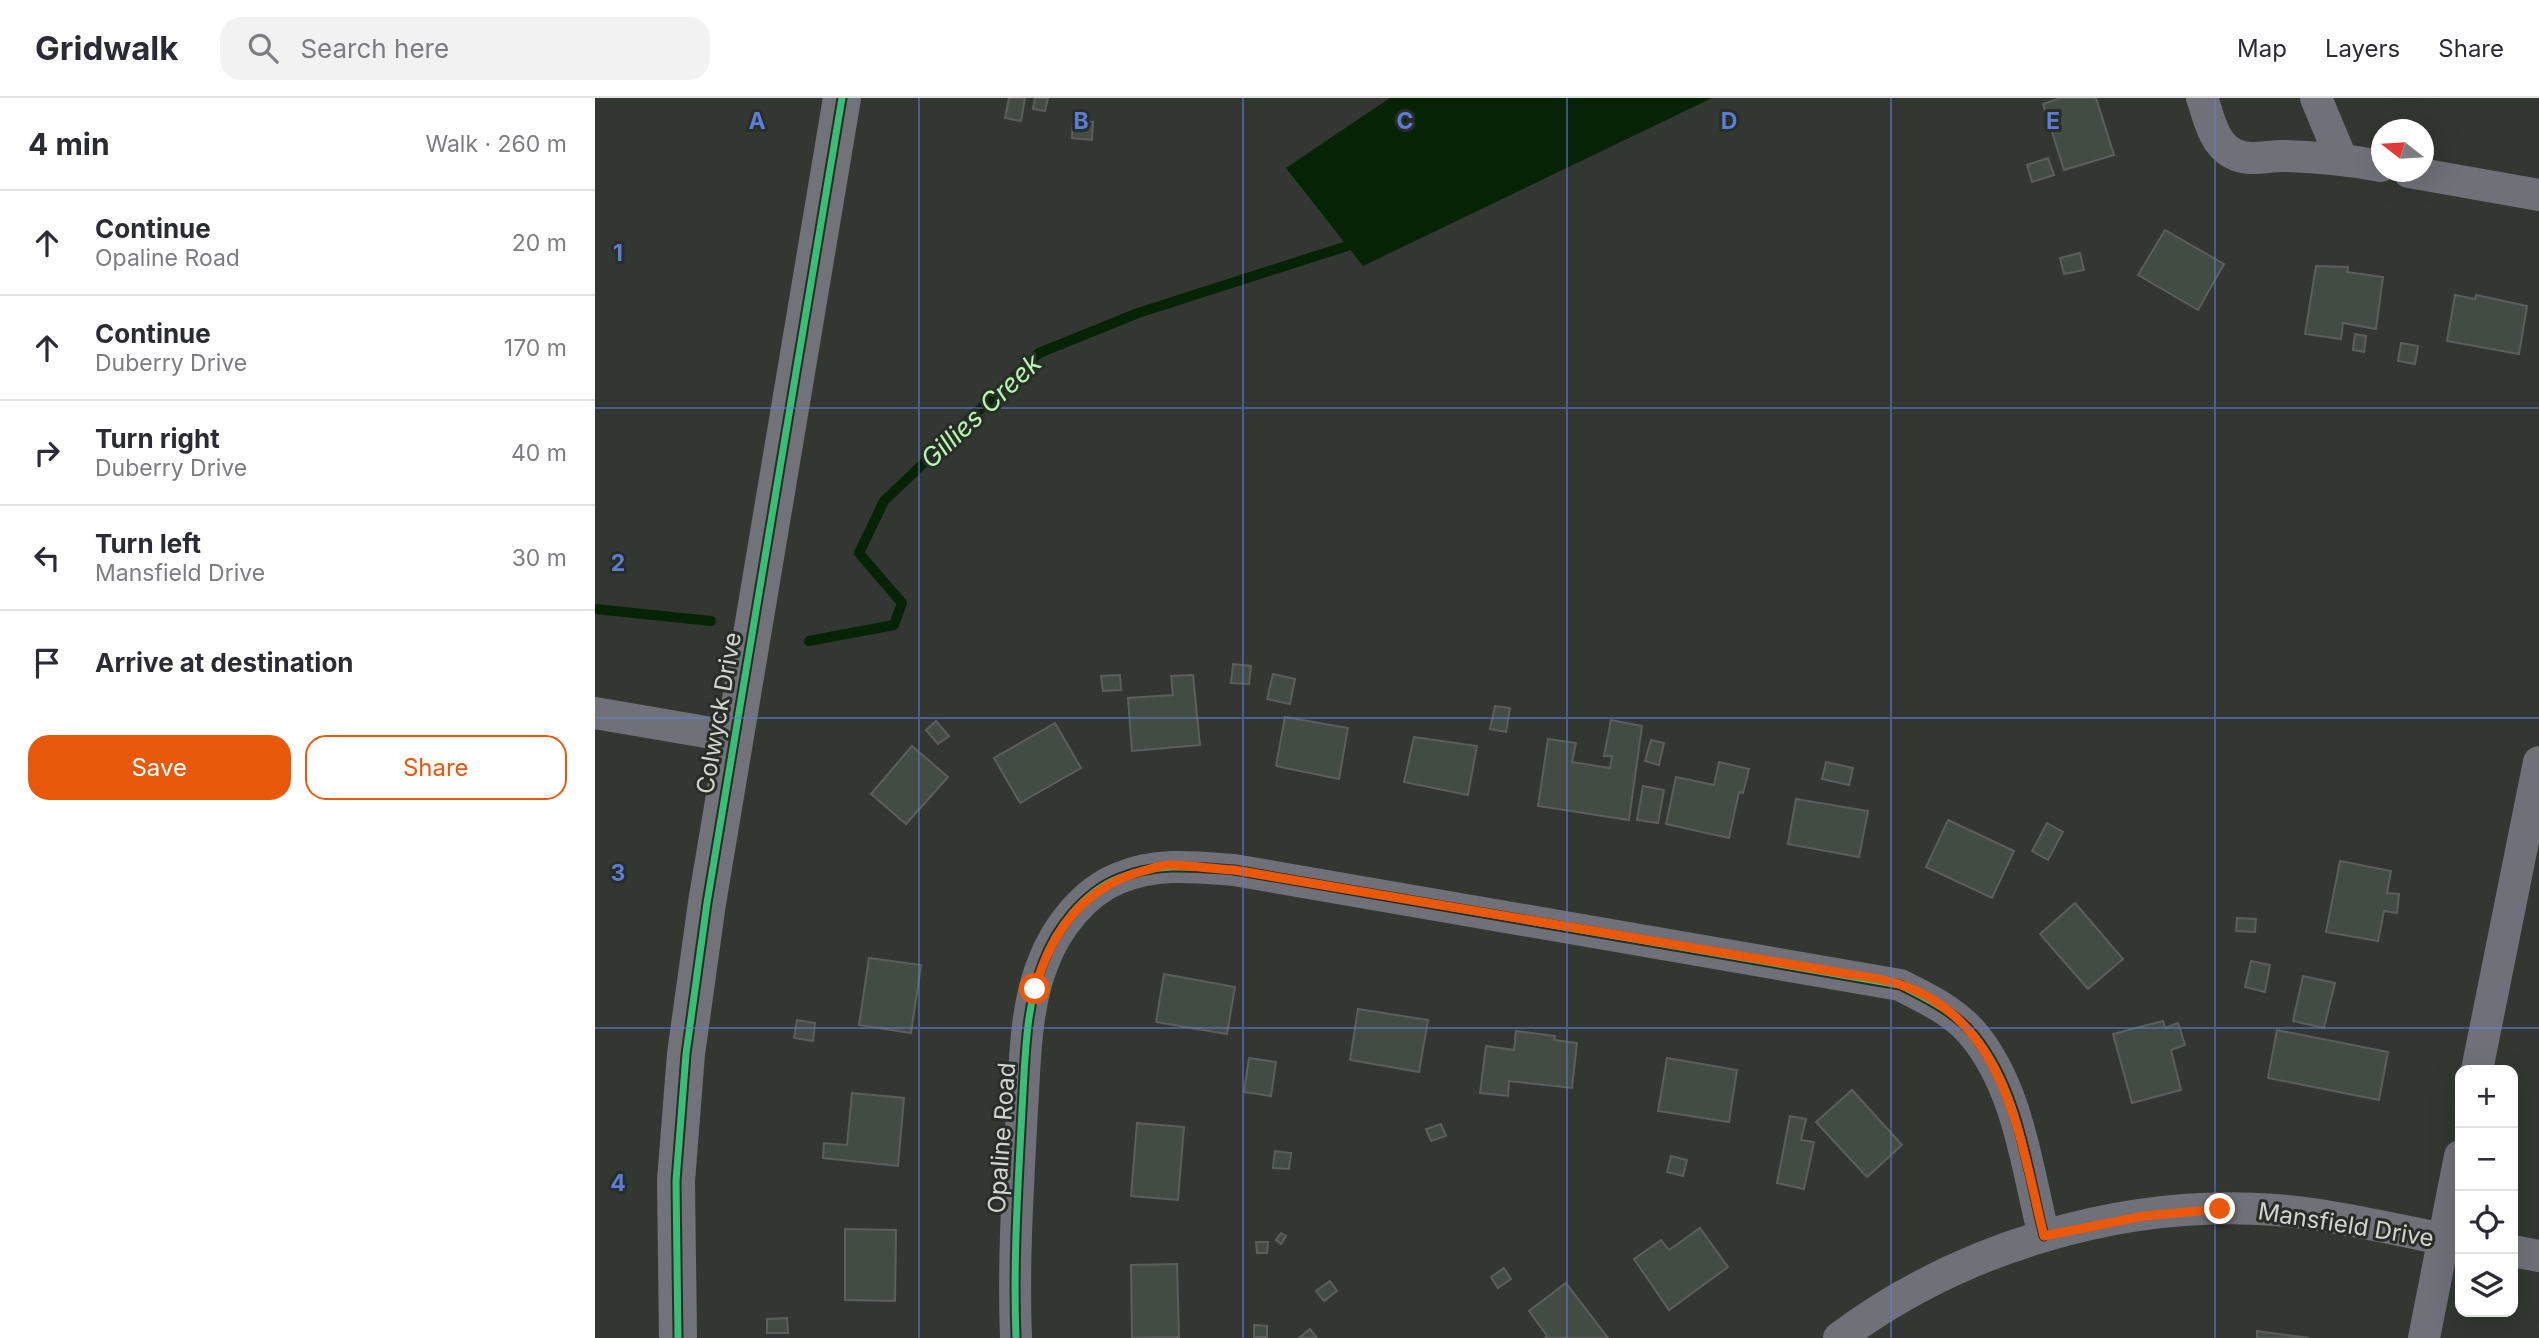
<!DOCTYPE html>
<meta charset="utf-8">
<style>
body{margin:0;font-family:Inter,sans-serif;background:#f2f2f3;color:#2b2b33}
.controls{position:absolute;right:21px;bottom:21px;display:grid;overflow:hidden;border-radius:14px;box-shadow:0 7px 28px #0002}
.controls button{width:63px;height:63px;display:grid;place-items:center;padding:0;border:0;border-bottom:2px solid #e1e1e2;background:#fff;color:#2b2b33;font:35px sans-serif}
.compass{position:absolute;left:1776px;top:21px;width:63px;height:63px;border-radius:50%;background:#fff;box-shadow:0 7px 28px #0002;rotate:287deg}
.stop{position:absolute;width:21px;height:21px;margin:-16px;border:5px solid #ea580c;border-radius:50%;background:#fff}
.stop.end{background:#ea580c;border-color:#fff;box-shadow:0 2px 7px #0008}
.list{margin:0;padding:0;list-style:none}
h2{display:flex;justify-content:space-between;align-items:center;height:91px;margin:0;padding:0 28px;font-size:30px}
h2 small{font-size:23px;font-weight:400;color:#7c7c81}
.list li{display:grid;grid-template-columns:46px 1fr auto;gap:21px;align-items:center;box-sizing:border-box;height:105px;padding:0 28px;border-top:2px solid #e1e1e2}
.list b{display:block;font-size:26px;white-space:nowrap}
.list p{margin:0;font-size:23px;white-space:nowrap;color:#7c7c81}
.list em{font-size:23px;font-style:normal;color:#7c7c81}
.actions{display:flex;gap:14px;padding:21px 28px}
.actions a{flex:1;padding:16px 0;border:2px solid #ea580c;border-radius:21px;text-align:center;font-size:24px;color:#ea580c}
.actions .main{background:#ea580c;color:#fff}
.icon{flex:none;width:38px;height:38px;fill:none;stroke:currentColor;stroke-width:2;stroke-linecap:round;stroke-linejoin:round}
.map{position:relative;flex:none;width:1944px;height:1240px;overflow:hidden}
header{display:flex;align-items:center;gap:42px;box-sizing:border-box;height:98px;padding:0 35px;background:#fff;border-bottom:2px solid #e1e1e2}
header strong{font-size:33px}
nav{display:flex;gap:38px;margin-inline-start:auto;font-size:24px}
.search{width:490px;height:63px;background:#f2f2f3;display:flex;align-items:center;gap:18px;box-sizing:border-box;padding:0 24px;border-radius:21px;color:#7c7c81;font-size:26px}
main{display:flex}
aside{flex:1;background:#fff}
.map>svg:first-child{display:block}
</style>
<header>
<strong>Gridwalk</strong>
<div class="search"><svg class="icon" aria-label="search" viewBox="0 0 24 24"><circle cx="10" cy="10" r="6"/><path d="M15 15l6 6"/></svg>Search here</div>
<nav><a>Map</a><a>Layers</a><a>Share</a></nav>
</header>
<main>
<aside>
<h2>4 min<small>Walk · 260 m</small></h2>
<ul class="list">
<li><svg class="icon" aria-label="ahead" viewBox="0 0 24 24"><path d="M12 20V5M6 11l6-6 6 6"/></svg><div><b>Continue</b><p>Opaline Road</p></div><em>20 m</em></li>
<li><svg class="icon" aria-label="ahead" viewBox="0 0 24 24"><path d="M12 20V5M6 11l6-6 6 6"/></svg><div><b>Continue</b><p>Duberry Drive</p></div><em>170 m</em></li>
<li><svg class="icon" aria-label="right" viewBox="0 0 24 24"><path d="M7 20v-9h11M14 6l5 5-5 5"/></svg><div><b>Turn right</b><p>Duberry Drive</p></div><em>40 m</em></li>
<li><svg class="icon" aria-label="left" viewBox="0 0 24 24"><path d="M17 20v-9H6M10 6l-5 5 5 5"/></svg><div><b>Turn left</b><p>Mansfield Drive</p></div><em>30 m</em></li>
<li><svg class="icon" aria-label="arrive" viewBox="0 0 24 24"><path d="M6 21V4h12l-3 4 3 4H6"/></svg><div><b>Arrive at destination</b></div></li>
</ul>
<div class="actions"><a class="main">Save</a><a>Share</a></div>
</aside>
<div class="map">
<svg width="1944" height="1240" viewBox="0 0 1944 1240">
<rect width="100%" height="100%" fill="#333732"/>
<polygon fill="#062305" points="795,0 1117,0 768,168 691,70"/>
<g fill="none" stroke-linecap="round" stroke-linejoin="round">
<g stroke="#062305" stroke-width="10">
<polyline points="0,511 116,523"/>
<polyline points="214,543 299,527 307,505 264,455 289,403 444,255 543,215 752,148"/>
</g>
</g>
<g fill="#434c42" stroke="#5b5e5b" stroke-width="2">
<polygon points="414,0 430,0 426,23 410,20"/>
<polygon points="440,0 453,0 450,13 438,11"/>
<polygon points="1466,0 1501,0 1519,57 1469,72 1448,6"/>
<polygon points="478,22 498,24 497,42 477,40"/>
<polygon points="1453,60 1459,77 1437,84 1432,67"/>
<polygon points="1570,132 1629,166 1603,212 1543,177"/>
<polygon points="1485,155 1489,172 1469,176 1465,160"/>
<polygon points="1721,168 1753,169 1752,174 1788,179 1781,231 1748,225 1746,241 1710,236"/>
<polygon points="1860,197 1880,201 1881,197 1932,208 1924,256 1852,243"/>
<polygon points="1760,236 1771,238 1769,254 1758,252"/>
<polygon points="1806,245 1823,248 1820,266 1803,263"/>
<polygon points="638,566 656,568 654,586 636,585"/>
<polygon points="678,576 700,581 695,606 672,601"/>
<polygon points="525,577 526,592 508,593 506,578"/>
<polygon points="598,577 605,647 537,653 533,600 578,597 576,578"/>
<polygon points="900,608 915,610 911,634 895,631"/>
<polygon points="690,619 753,630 744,681 681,668"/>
<polygon points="1016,622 1047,628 1034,722 943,708 953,641 981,645 977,664 1015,670 1017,658 1009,658"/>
<polygon points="341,623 354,638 343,646 331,632"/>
<polygon points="460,625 486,670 425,705 399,660"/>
<polygon points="819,639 882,648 873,697 809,684"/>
<polygon points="1056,642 1069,645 1064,667 1050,663"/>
<polygon points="317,648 353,679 311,726 276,696"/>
<polygon points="1124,664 1154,671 1148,695 1144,694 1134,740 1071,726 1081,679 1119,687"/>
<polygon points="1231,664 1258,670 1254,687 1227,681"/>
<polygon points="1048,688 1069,692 1063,725 1042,722"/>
<polygon points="1201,701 1273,713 1264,759 1193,746"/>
<polygon points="1353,722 1419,753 1397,800 1331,769"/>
<polygon points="1452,725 1468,734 1453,762 1437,753"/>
<polygon points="1745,763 1796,773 1792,795 1804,796 1802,815 1789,813 1783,843 1731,834"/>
<polygon points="1480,805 1528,861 1493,891 1445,836"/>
<polygon points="1642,820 1661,821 1660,834 1641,833"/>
<polygon points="274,860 326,867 316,935 264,927"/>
<polygon points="1656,863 1675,867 1670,894 1650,889"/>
<polygon points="569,876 640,889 632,936 561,924"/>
<polygon points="1708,878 1740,885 1729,930 1698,923"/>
<polygon points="763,911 833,922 824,974 755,962"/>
<polygon points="202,922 220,925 218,943 199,940"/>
<polygon points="1568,923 1570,930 1583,925 1590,947 1576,952 1586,992 1537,1005 1518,936"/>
<polygon points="1682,932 1793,954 1784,1002 1673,980"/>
<polygon points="921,933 960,938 959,942 982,945 977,990 914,983 913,998 885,995 891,948 919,952"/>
<polygon points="654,960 681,964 676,998 649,994"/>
<polygon points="1072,960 1142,972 1134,1024 1063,1013"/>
<polygon points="1257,992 1307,1047 1272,1079 1221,1024"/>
<polygon points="257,995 309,1000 303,1068 228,1060 229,1045 252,1047"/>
<polygon points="1195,1018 1211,1021 1206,1042 1219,1044 1209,1091 1182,1085"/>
<polygon points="542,1025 589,1029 583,1102 536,1098"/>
<polygon points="846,1026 851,1038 836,1043 831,1031"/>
<polygon points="680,1053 696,1055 694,1071 678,1070"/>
<polygon points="1076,1058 1092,1062 1088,1078 1072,1074"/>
<polygon points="1105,1130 1133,1169 1074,1212 1039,1161 1066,1142 1074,1152"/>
<polygon points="250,1131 301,1132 300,1203 250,1202"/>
<polygon points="686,1135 691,1138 686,1146 681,1142"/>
<polygon points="661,1144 673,1144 672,1155 662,1155"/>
<polygon points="582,1166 584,1239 537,1240 536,1167"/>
<polygon points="909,1170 916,1181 903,1190 896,1179"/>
<polygon points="735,1183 742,1193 729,1203 721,1193"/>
<polygon points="971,1185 1013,1240 950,1240 952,1238 934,1213"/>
<polygon points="192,1220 193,1235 172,1235 172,1221"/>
<polygon points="659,1227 672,1228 672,1239 659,1239"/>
<polygon points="715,1231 722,1240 704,1240"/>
<polygon points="1662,1233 1714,1240 1662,1240"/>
</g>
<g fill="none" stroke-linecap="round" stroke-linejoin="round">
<g stroke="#707078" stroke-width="32">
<path d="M 1607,0 C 1614,19 1618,45 1637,55 C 1655,65 1672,57 1690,58 C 1723,59 1754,62 1786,68"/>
<polyline points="1721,0 1746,60"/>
<polyline points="1814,74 1944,97"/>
<polyline points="0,615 140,639"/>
<polyline points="1882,972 1944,664"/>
<polyline points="1918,1153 1944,1158"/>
<path d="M 421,1240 C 418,1163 423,1088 427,1012 C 430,965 430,909 448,865 C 461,830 489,794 524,780 C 563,764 600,769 639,772 L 1305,887 C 1331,900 1360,914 1379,937 C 1424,992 1432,1071 1449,1138"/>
<path d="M 1244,1240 C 1365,1149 1530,1100 1681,1112 C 1742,1117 1805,1133 1865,1144"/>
<polyline points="1829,1240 1865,1058"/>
</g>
<polyline stroke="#727379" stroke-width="38" points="83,1240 81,1083 91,956 112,805 247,0"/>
<defs>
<g id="cycleway">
<polyline points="83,1240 81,1083 91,956 112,805 247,0"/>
<path d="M 421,1240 C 418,1163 423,1088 427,1012 C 430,965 430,909 448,865 C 461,830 489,794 524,780 C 563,764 600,769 639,772 L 1305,887 C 1331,900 1360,914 1379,937 C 1424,992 1432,1071 1449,1138"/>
</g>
</defs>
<use href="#cycleway" stroke="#282e27" stroke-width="11"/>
<use href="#cycleway" stroke="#3abd76" stroke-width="7"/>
</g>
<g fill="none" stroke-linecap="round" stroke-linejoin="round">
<path stroke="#ea580c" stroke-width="9" d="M 440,891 C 456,834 489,789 548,773 C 556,771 566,767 574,767 C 596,767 618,771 639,772 L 1247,875 C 1265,878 1286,880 1304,886 C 1413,922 1425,1043 1449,1138 L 1549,1118 L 1625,1111"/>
</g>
<path fill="none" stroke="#5c7dd6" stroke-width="2" stroke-opacity="0.55" d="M 324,0 L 324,1240M 648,0 L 648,1240M 972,0 L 972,1240M 1296,0 L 1296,1240M 1620,0 L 1620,1240M 0,310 L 1944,310M 0,620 L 1944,620M 0,930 L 1944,930"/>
<g text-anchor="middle" stroke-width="6" stroke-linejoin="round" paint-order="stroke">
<g font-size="24" fill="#d1d5d1" stroke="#282e27">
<text transform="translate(124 615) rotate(-80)" y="8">Colwyck Drive</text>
<text transform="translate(407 1040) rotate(-86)" y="8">Opaline Road</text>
<text transform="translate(1751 1127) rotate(9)" y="8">Mansfield Drive</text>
</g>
<g font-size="26" font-style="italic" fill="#b6f8af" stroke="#282e27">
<text transform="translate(386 313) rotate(-43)" y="9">Gillies Creek</text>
</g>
</g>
<g font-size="23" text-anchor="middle" font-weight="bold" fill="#5c7dd6" stroke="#282e27" stroke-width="6" stroke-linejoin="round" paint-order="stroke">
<text x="162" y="31">A</text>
<text x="486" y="31">B</text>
<text x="810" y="31">C</text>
<text x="1134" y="31">D</text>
<text x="1458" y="31">E</text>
<text x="23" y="163">1</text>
<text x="23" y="473">2</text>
<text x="23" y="783">3</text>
<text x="23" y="1093">4</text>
</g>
</svg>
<div class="controls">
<button>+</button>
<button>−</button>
<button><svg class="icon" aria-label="locate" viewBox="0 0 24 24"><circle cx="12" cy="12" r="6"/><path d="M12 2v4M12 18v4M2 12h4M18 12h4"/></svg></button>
<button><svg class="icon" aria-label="layers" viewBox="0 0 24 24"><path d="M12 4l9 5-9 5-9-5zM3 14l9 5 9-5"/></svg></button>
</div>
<svg class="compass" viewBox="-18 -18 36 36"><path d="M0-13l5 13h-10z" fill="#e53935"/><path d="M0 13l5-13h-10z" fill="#7c7c81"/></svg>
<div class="stop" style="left:440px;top:891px"></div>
<div class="stop end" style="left:1625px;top:1111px"></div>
</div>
</main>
